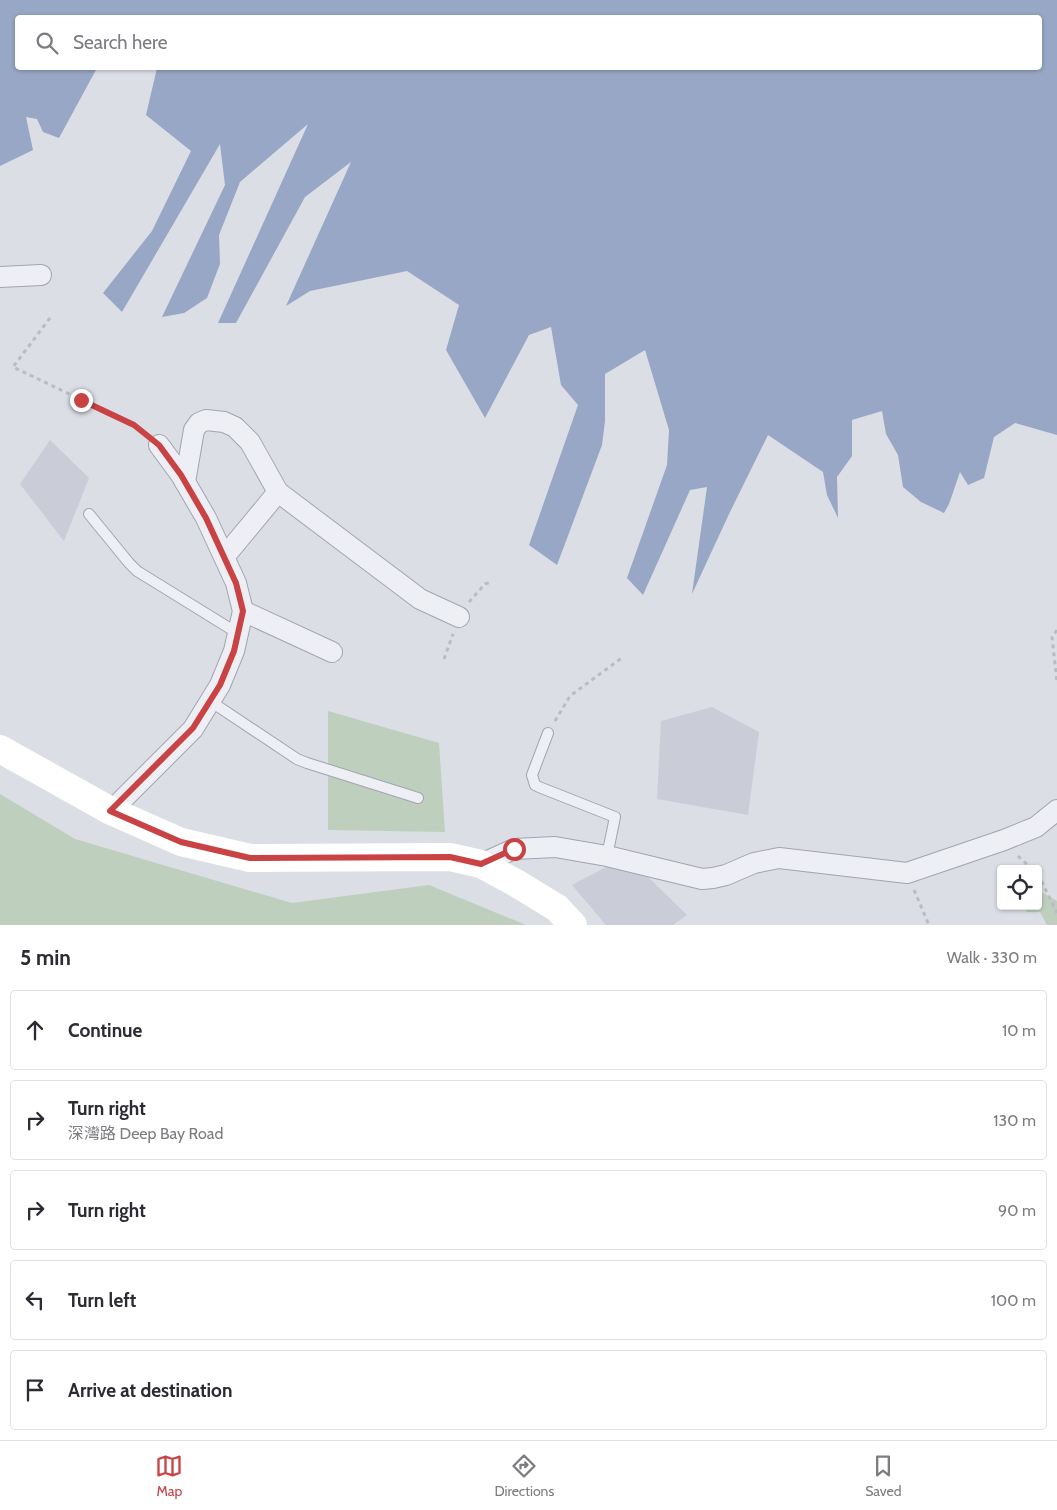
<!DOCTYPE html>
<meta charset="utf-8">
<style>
body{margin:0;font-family:Cabin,"Noto Sans SC",sans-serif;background:#f2f2f3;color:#2b2b33}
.controls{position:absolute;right:15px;bottom:15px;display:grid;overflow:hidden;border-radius:5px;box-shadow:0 1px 4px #0004}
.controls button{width:45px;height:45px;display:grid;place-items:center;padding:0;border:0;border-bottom:1px solid #e1e1e2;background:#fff;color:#2b2b33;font:25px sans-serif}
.stop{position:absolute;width:15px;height:15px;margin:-11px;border:4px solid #c94244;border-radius:50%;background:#fff}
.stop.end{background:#c94244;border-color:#fff;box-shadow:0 1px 5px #0008}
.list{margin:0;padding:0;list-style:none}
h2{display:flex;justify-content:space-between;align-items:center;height:65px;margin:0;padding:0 20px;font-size:21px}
h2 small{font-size:16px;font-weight:400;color:#7c7c81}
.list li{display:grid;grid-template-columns:32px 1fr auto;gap:15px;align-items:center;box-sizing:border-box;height:80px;margin:0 10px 10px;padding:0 10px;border:1px solid #e1e1e2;border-radius:5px}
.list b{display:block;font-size:19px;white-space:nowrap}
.list p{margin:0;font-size:16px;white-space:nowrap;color:#7c7c81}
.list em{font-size:16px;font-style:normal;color:#7c7c81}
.icon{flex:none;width:28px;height:28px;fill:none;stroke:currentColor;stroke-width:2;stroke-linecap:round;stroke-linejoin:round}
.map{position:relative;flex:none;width:1057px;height:925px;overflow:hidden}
.search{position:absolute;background:#fff;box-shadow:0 1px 4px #0004;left:15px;right:15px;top:15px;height:55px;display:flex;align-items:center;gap:12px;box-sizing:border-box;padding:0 18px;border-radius:5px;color:#7c7c81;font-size:19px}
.sheet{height:515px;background:#fff}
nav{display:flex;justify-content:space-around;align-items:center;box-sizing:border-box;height:70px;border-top:1px solid #e1e1e2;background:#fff;font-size:14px;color:#7c7c81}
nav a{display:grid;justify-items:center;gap:2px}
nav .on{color:#c94244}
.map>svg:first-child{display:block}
</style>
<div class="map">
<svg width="1057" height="925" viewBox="0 0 1057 925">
<rect width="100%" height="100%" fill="#dbdee5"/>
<g fill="#cacdd7">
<polygon points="50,440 89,478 64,541 20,484"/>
<polygon points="712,707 759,732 748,815 657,799 661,721"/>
<polygon points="608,866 646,875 687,915 673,925 606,925 572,885"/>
</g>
<g fill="#bfcfbd">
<polygon points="328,711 439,743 445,832 328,830"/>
<polygon points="0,794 75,839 292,903 429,885 526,925 0,925"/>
<polygon points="1038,890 1057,901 1057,925 1047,925 1040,912 1026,912 1028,906 1038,906"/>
</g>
<polygon fill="#97a7c5" points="0,0 1057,0 1057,435 1015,423 994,437 984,478 968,485 960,472 949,504 944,513 921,502 903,487 898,455 886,434 882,411 852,420 852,456 837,477 838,518 827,495 823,472 768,435 729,514 692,594 707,487 690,490 643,595 627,578 667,465 669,430 645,350 605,374 605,421 602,445 557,565 529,545 578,405 561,385 551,327 529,335 485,418 446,350 459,305 407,271 310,291 286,306 351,162 305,197 236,323 218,323 308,124 240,182 219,235 220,264 207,298 184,313 162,317 225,185 220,144 122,312 103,293 152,231 191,151 146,115 157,68 155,68 1040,68 1040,18 18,18 18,68 97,68 59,138 43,132 37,119 26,117 33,150 0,166"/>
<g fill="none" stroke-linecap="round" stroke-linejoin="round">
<defs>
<g id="lane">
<polyline points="89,514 129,563 137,571 239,634"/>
<polyline points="210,701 297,759 307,763 418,798"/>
<polyline points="548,733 532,775 535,785 539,787 615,817 607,856"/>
</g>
<g id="street">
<polyline points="0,277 41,275"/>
<polyline points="185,482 194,430 199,423 206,420 224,422 235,427 250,442 278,492 420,599 459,617"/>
<polyline points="225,556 278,492"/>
<polyline points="243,611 332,652"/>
<polyline points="111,811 193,729 220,685 234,651 243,611 236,583 206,518 181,475 159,445"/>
<polyline points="481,864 514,849 555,847 607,856 702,879 713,878 726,875 754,863 779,858 907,873 1004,840 1036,827 1057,810"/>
</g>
</defs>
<use href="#lane" stroke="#a1a5af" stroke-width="12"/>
<use href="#street" stroke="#a1a5af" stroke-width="22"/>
<g stroke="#babcc4" stroke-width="3" stroke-dasharray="4 4" stroke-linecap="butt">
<polyline points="50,318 13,367 134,425 145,434"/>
<polyline points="469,602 485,584 492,582"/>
<polyline points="1057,630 1052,637 1057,682"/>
<polyline points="444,659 453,634"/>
<polyline points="555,721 570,696 623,657"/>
<polyline points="1018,856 1032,869"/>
<polyline points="1038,874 1057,913"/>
<polyline points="914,890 929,925"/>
</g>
<use href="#lane" stroke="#eeeff4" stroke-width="10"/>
<use href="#street" stroke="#eeeff4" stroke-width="20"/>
<polyline stroke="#fff" stroke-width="28" points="0,749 111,811 181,842 250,858 450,857 481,864 516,883 557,908 573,925"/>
</g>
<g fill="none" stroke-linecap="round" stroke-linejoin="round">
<polyline stroke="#c94244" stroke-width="6" points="81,400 134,425 159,445 181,475 206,518 236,583 243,611 234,651 220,685 193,728 110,811 181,842 250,858 450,857 481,864 514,849"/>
</g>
</svg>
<div class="controls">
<button><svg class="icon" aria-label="locate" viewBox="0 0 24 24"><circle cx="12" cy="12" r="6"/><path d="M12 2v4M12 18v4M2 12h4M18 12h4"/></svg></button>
</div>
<div class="stop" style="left:514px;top:849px"></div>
<div class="stop end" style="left:81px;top:400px"></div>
<div class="search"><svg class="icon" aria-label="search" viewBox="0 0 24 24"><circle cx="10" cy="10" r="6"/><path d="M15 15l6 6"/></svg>Search here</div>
</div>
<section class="sheet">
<h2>5 min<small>Walk · 330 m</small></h2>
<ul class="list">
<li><svg class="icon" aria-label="ahead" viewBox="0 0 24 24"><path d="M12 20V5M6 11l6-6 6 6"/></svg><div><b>Continue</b></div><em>10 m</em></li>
<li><svg class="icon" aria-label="right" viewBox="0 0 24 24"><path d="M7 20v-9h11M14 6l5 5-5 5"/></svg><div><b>Turn right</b><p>深灣路 Deep Bay Road</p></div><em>130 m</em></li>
<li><svg class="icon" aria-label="right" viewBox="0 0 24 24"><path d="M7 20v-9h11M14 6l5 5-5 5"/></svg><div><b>Turn right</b></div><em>90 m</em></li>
<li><svg class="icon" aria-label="left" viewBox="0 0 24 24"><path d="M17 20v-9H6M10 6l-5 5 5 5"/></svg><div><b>Turn left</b></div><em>100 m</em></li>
<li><svg class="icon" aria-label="arrive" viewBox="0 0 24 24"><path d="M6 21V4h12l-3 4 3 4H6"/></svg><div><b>Arrive at destination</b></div></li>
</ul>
</section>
<nav>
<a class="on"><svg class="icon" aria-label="map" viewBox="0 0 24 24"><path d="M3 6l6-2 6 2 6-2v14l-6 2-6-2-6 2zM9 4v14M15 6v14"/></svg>Map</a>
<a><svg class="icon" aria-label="directions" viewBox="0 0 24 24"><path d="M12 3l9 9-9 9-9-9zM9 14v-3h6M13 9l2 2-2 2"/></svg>Directions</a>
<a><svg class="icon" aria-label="saved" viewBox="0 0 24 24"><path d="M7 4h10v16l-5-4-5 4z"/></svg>Saved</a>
</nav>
